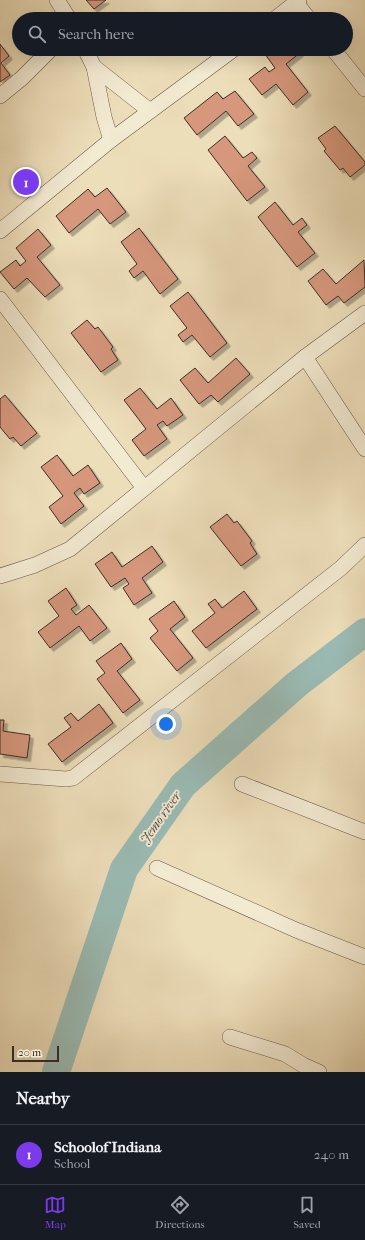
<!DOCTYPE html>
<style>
body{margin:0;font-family:"IM FELL French Canon",serif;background:#20242c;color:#f1f3f6}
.scale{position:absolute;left:12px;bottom:10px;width:47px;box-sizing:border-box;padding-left:4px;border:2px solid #3c2e27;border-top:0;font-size:11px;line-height:14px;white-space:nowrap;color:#3c2e27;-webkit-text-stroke:3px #f3ead2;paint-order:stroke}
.you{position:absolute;left:166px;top:724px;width:14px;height:14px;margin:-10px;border:3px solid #fff;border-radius:50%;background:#1a73e8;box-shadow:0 0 0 6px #1a73e833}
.badge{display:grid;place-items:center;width:26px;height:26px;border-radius:50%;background:#7c3aed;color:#fff;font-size:13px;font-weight:700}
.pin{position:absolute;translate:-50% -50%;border:2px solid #fff;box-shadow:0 1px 4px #0006}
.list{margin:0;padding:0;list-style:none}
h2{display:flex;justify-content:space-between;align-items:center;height:52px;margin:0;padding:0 16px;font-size:17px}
h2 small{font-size:13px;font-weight:400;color:#9ea1a6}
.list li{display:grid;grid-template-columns:26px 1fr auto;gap:12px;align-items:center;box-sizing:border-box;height:60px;padding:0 16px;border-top:1px solid #363941}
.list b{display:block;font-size:15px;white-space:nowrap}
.list p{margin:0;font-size:13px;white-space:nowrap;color:#9ea1a6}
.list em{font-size:13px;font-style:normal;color:#9ea1a6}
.icon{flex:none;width:22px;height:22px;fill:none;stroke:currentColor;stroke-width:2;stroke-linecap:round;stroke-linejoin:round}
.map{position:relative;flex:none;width:365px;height:1072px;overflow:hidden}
.search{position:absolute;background:#171b24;box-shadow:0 4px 16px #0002;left:12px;right:12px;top:12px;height:44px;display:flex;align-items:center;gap:10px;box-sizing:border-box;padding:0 14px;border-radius:22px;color:#9ea1a6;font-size:15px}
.sheet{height:112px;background:#171b24}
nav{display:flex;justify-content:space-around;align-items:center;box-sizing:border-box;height:56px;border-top:1px solid #363941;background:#171b24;font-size:11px;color:#9ea1a6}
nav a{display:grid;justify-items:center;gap:2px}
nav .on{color:#7c3aed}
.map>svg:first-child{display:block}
</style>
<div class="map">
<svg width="365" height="1072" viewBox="0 0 365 1072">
<defs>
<filter id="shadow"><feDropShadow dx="3.5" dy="3.5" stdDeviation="0" flood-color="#0004"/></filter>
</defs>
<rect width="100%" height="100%" fill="#eddeba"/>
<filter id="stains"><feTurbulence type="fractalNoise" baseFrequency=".005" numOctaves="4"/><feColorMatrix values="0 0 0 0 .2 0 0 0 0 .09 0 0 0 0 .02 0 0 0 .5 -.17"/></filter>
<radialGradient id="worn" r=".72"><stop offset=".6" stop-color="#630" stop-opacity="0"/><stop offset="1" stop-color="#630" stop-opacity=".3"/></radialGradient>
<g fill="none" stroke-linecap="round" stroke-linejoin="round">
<polyline stroke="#9abbb4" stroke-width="28" points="56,1072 124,869 183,785 297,684 365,632"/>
</g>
<g fill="#d6977d" stroke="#3c2e27" filter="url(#shadow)">
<polygon points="86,0 106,0 94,9"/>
<polygon points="0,44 9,56 1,63 10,75 0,82"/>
<polygon points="272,49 297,49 300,53 286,64 308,92 293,105 276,84 262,95 249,79 265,67 269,72 275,68 265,54"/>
<polygon points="235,91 254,114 238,126 226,111 197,135 184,118 217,92 223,99"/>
<polygon points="335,126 365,162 365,165 350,177 343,168 340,170 324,151 326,149 318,138"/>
<polygon points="225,136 243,158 252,152 257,158 248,166 265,187 247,201 208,150"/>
<polygon points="107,188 126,212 110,224 98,209 69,233 56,216 88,189 95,197"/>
<polygon points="275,202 293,225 302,218 307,225 298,232 315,253 297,267 258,217"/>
<polygon points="139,228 178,279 160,294 143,271 134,278 129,271 137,264 121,242"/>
<polygon points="38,229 51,245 37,257 60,285 45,297 27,278 14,289 0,272 16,260 20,266 26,261 16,248"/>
<polygon points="364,260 365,287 344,303 338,296 326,305 308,281 323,269 336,284"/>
<polygon points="188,292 227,343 210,357 192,335 183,342 178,335 187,328 170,306"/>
<polygon points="87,320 95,329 98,327 113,347 111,349 118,360 101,372 71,333"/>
<polygon points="236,358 250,374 218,402 211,395 199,404 180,380 195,368 208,383"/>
<polygon points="140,388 157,409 171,398 183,415 167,426 163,421 157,425 167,439 144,456 132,440 146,429 124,400"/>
<polygon points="5,395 37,433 21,446 13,437 10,439 0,427 0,399"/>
<polygon points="57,455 73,476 88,465 100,483 84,494 80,488 74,493 84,506 61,524 49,507 63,496 41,467"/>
<polygon points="227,514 234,523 237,521 252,541 250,543 257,554 241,566 210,527"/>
<polygon points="152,546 163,562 142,578 152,593 134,605 123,588 129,584 125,578 111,587 95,564 112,552 122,567"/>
<polygon points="66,588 77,605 71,609 76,615 89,605 107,628 90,641 79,626 50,648 38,632 59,616 48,601"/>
<polygon points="244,591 257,609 206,648 192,631 215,613 208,604 215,599 222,608"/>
<polygon points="174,601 185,617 170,629 193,658 177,671 150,638 158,631 149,619"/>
<polygon points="121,643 132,659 117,671 140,700 123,713 97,679 105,673 96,661"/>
<polygon points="99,704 113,723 62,762 48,744 71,727 64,718 71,713 78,721"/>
<polygon points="0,720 4,720 3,731 30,735 27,758 0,754"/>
</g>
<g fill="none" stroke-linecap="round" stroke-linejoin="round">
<defs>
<g id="minor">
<polyline points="57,0 69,19"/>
<polyline points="296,3 309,19"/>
<polyline points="275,19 299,0"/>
<polyline points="85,49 94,67 104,117 111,140"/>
<polyline points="333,49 365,89"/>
<polyline points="94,67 150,111"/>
<polyline points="0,96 22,78 51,49"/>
<polyline points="0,231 111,140 234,49"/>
<polyline points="0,299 144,488"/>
<polyline points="305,357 365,449"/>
<polyline points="0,576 35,565 70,549 305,357 365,313"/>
<polyline points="0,774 66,779 73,778 341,568 365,545"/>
<polyline points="242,784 365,832"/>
<polyline points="157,868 296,930 365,957"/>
<polyline points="230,1037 285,1054 303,1065 319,1072"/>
</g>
</defs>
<use href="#minor" stroke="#685a4c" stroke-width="16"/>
<use href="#minor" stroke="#f3ead2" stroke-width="15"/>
</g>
<g text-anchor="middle" stroke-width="4" stroke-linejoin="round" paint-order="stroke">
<g font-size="13" font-style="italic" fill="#54514a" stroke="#f3ead2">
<text transform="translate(160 817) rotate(-55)" y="5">Jemo river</text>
</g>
</g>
<rect width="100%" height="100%" filter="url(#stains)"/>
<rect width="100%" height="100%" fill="url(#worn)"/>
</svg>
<div class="scale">20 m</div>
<div class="you"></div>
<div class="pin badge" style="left:26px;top:182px">1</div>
<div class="search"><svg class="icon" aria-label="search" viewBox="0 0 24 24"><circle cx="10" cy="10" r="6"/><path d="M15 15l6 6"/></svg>Search here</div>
</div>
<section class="sheet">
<h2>Nearby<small></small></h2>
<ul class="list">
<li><span class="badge">1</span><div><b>Schoolof Indiana</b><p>School</p></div><em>240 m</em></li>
</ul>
</section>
<nav>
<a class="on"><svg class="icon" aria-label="map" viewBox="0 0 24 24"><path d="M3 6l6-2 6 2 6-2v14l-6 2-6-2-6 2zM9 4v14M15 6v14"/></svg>Map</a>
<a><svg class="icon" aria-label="directions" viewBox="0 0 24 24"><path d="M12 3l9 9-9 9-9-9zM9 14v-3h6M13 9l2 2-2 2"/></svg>Directions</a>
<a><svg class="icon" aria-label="saved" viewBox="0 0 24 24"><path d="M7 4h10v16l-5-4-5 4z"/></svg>Saved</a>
</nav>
